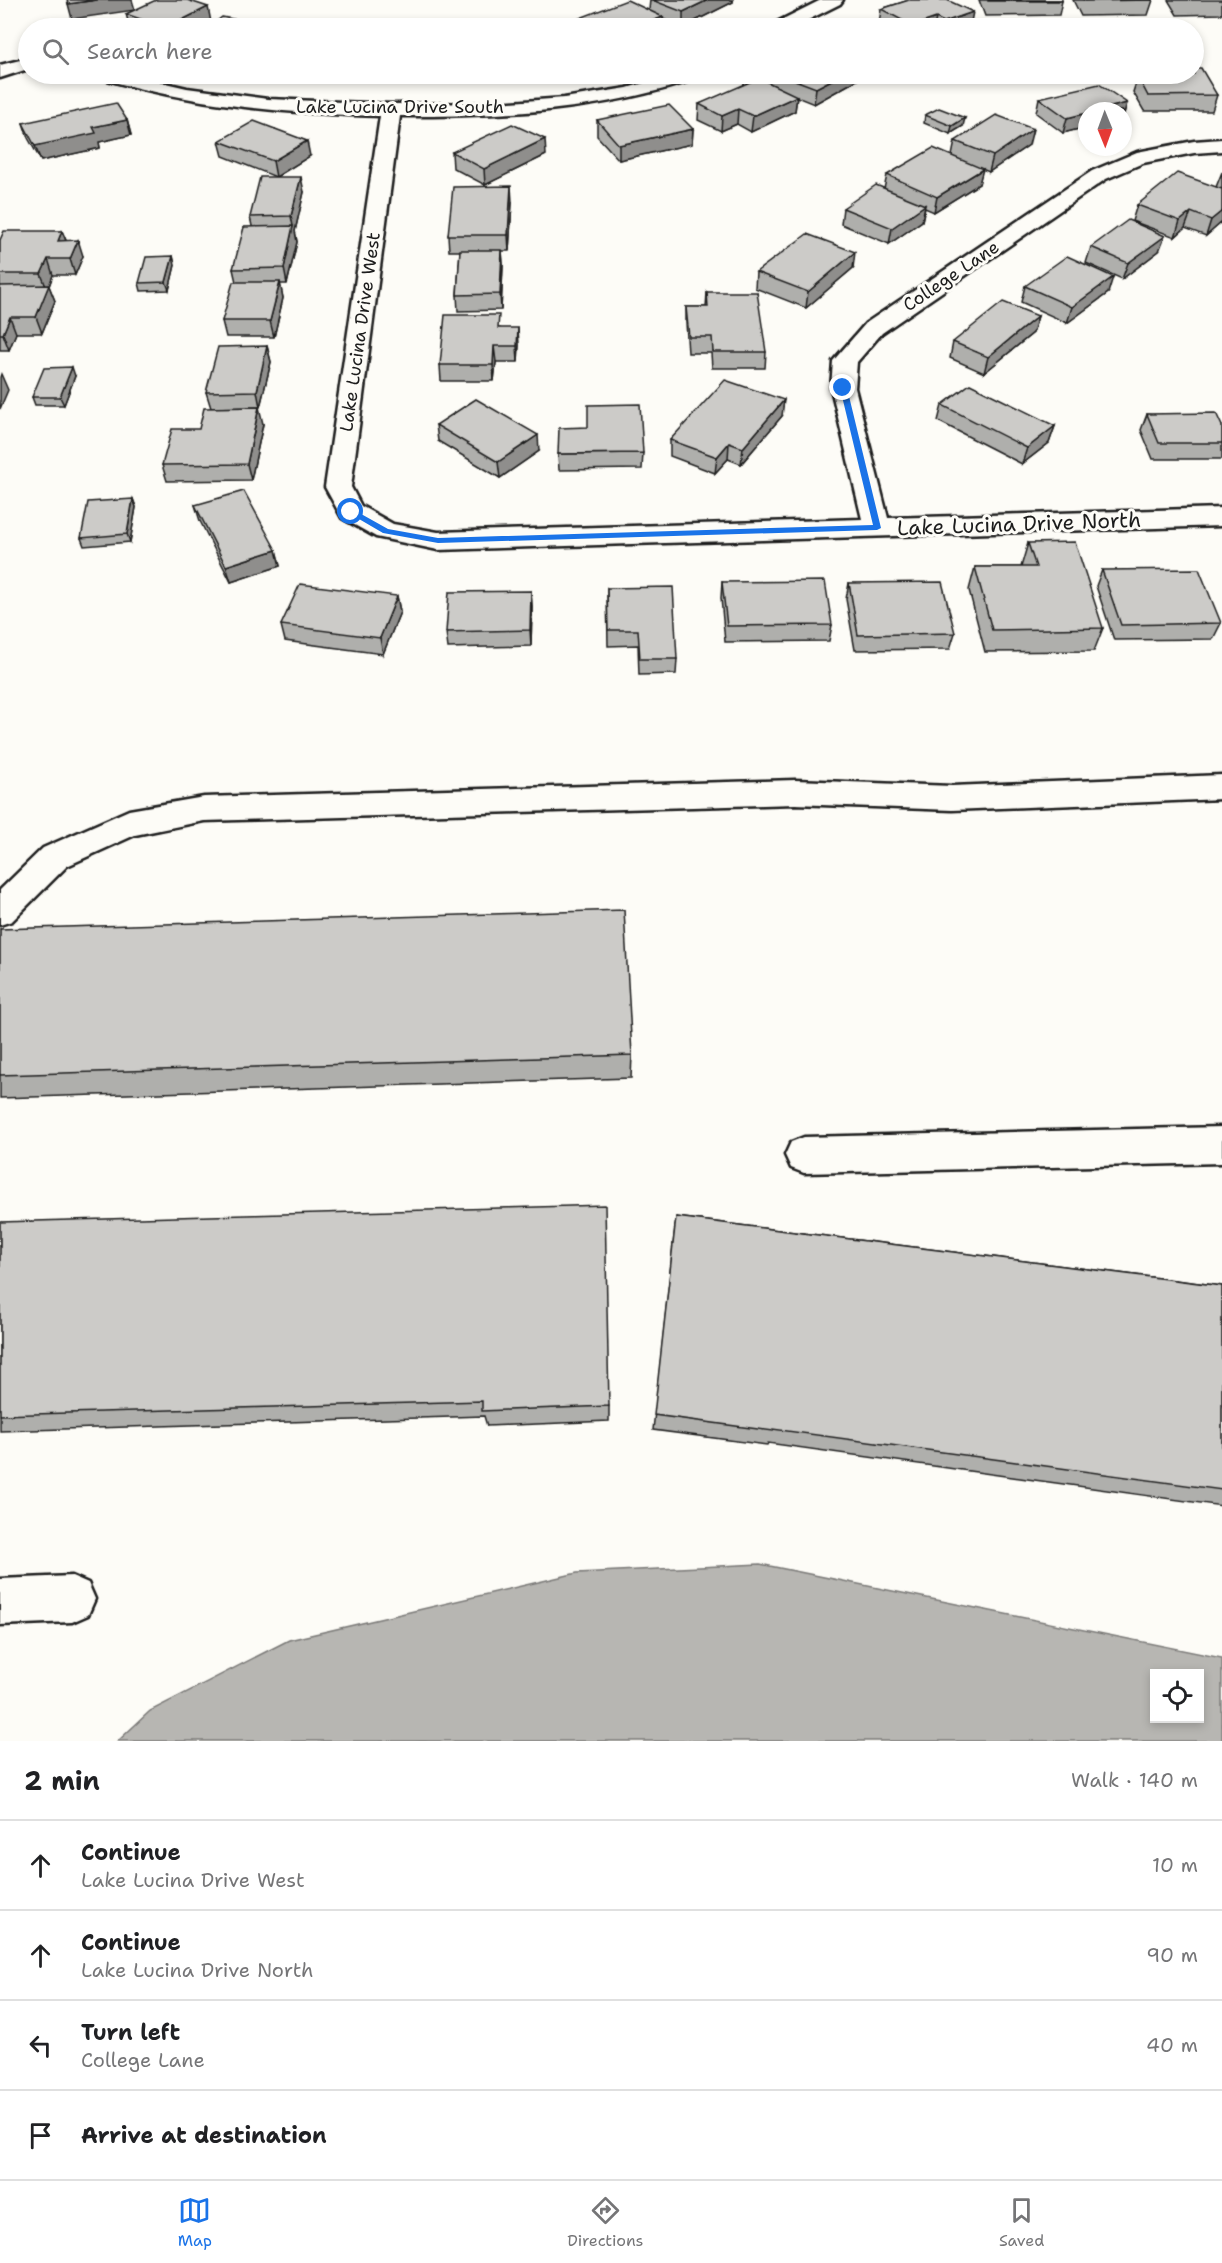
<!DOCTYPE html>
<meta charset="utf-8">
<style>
body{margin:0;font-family:"Shantell Sans",sans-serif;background:#f6f6f6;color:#202124}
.controls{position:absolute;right:18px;bottom:18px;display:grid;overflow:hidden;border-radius:0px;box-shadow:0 3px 9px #0003}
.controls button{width:54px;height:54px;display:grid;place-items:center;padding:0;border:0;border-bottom:2px solid #e0e0e0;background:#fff;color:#202124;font:30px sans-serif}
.compass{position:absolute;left:1078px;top:102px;width:54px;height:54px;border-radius:50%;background:#fff;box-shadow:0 3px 9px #0003;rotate:179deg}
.stop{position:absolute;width:18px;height:18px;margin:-14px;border:4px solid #1a73e8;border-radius:50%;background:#fff}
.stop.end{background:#1a73e8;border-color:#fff;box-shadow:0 2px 6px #0008}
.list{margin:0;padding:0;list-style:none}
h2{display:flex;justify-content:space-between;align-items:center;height:78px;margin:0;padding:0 24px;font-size:26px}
h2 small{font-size:20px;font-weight:400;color:#757577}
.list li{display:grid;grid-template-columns:39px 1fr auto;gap:18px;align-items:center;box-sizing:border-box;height:90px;padding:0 24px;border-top:2px solid #e0e0e0}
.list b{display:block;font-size:22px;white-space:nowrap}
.list p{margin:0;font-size:20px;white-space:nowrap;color:#757577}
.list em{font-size:20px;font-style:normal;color:#757577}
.icon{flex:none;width:33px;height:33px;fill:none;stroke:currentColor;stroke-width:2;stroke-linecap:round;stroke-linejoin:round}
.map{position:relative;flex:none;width:1222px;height:1741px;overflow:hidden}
.search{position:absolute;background:#fff;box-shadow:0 3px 9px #0003;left:18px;right:18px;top:18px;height:66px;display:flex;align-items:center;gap:15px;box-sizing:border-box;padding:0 21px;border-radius:33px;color:#757577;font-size:22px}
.sheet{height:438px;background:#fff}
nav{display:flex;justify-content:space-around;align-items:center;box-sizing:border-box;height:84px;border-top:2px solid #e0e0e0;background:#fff;font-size:16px;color:#757577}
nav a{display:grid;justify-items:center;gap:3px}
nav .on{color:#1a73e8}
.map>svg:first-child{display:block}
</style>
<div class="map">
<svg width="1222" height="1741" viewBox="0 0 1222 1741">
<rect width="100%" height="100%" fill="#fdfcf7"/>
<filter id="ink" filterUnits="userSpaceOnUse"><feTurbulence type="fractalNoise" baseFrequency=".0167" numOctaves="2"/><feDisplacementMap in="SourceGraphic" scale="12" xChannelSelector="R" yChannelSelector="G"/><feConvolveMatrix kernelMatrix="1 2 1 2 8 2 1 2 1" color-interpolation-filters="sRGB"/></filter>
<g filter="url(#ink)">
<path fill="#b7b6b2" stroke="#797876" stroke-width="1.5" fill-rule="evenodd" d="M 760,1564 L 1222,1658 L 1222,1741 L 118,1741 L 150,1711 L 289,1640 L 577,1573 ZM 1154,1674 L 1200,1674 L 1200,1718 L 1154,1718 Z"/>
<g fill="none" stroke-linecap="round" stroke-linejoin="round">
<defs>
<g id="street">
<polygon points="821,0 843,0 840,4 792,28 770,28 773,24"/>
<polygon points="28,58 28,69 0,78 0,65"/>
<path d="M 98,74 L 126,74 L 187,88 L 268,99 L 392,104 L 498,103 L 564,98 L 627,88 L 675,74 L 701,74 L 699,78 C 601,112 502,116 400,116 L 351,487 L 361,506 L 393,524 L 438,532 L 862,519 L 831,388 L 833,361 L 866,323 L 1092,171 L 1137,152 L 1194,141 L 1222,139 L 1222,151 L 1194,153 L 1143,163 L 1106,179 L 882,333 L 857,362 L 855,388 L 888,518 L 1222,508 L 1222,526 L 438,550 L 376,537 L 342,518 L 325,487 L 380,116 C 285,114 193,105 100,78 Z"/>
<polygon points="1222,775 1222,799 952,810 795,804 204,821 135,835 67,866 12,921 0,925 0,890 43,848 129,810 204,797 795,780 952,786"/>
<polygon points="1222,1127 1222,1163 804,1173 791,1168 785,1155 791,1142 804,1137"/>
<polygon points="72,1576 88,1583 95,1599 88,1615 72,1622 0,1625 0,1579"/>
</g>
</defs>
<use href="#street" stroke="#1c1c1c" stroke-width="5"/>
<use href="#street" fill="#fdfcf7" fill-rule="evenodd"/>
</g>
<g fill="#afafac" stroke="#1c1c1c" stroke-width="1.5">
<polygon points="650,0 733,0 733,2 683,27 663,19 663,28 572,28 572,21 649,10"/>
<polygon points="909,0 970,27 966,28 853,28 879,24 881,9"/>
<polygon points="979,0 1062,0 1062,1 1059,15 985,16"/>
<polygon points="1073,0 1153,0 1148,15 1081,16"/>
<polygon points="1168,0 1222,0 1222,14 1177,15"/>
<polygon points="126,14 211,22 198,28 130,28"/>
<polygon points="286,74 321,74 319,77 287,76"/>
<polygon points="767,74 858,74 857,80 814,104 797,97 795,111 751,132 737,124 721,131 698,120 699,104 767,82"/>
<polygon points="1148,74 1194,74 1217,95 1212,111 1144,111 1133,92 1138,77 1147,77"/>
<polygon points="1039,98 1127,103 1123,117 1123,111 1087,111 1087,127 1063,133 1036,113"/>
<polygon points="925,115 963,126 950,134 924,123"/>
<polygon points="127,120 131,135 99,142 100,148 41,161 28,138 23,123"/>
<polygon points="597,120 693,129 692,144 619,160 597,136"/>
<polygon points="219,141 310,156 276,177 223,156"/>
<polygon points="955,141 1029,145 989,172 982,169 979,184 934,212 925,208 922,221 889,244 841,224 843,208 884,189 887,175 952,156"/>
<polygon points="452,152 546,155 485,185 453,168"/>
<polygon points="1222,172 1222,222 1206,236 1185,228 1175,237 1132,221 1137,205 1216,187"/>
<polygon points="304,192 295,231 297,242 287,284 280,284 283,298 274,337 226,337 222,321 236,282 233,269 252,226 250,217"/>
<polygon points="512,202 509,251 502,251 503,265 501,310 458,311 457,295 460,251 449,251 448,235"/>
<polygon points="62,231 66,240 83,256 75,275 53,275 49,286 55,301 42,333 16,333 9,350 0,350 0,240"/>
<polygon points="1091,247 1159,251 1122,279 1086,263"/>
<polygon points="173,256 175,265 169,290 141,291 139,283"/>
<polygon points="853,268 806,308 755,288 756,272"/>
<polygon points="1025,286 1108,293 1067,323 1021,302"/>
<polygon points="707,292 766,352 765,368 712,368 711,353 688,353 686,323 686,307 706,307"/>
<polygon points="1038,316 1033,333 984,373 950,358 953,342"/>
<polygon points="500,328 519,344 518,362 496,362 494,381 441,381 440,365"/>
<polygon points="267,346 271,362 260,407 211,408 206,392"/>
<polygon points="75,376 64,405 35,405 32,397"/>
<polygon points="942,405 1055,426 1049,443 1022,464 938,421"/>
<polygon points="1147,414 1222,426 1222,459 1153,459 1141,430"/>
<polygon points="782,416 741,464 728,459 715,473 670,456 670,440"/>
<polygon points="263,424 251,480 167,481 162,465"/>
<polygon points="436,425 539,451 500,478 438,441"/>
<polygon points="643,453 642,469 559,470 558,454"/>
<polygon points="133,499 136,507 130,542 84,546 81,538"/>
<polygon points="195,505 276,550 280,566 231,582 200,521"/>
<polygon points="1028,543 1103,628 1094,651 985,652 969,590 975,567 1021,567"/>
<polygon points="1102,570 1221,623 1213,639 1114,640 1096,586"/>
<polygon points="722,582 832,625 829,641 725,642 721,598"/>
<polygon points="849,583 955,633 950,649 855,650 846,599"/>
<polygon points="607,588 677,659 676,674 639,675 638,645 608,646"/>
<polygon points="531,591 532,607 531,646 448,648 446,632"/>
<polygon points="397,596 400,612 383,654 285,641 281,625"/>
<polygon points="0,929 632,1055 631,1078 0,1098"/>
<polygon points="676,1217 1222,1286 1222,1506 768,1443 767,1445 653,1430"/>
<polygon points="0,1222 609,1406 609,1421 487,1426 484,1416 0,1431"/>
</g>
<g fill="#8f8e8c" stroke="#1c1c1c" stroke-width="1.5">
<polygon points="97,0 132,0 135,10 72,19 68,4"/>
<polygon points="708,0 733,0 733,2 683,27 683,12"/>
<polygon points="208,7 211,22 198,28 166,28"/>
<polygon points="973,12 970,27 966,28 943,28 944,22"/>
<polygon points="663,17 663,28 632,28"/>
<polygon points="936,18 934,28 913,28 913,26"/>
<polygon points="843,74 858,74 857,80 814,104 816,88"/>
<polygon points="797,96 795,111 751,132 753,116"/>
<polygon points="1127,103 1123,117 1123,111 1095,111"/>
<polygon points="738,109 737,124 721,131 722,116"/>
<polygon points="1087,113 1087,127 1063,133 1067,118"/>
<polygon points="965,118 963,126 950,134 952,126"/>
<polygon points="127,120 131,135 99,142 100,148 41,161 35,146 93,127"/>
<polygon points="693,129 692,144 619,160 619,145"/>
<polygon points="1033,129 1029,145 989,172 993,156"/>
<polygon points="545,139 546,155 485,185 484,169"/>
<polygon points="307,141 310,156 276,177 273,161"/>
<polygon points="983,169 979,184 934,212 937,197"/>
<polygon points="301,177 304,192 295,231 297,242 287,284 284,268 293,226 291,216"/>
<polygon points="511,186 512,202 509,251 508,235"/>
<polygon points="925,205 922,221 889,244 892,228"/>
<polygon points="1222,211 1222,222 1206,236 1211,220"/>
<polygon points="1191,212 1185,228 1175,237 1180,221"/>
<polygon points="62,231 68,246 58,241"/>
<polygon points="1165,236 1159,251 1122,279 1128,263"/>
<polygon points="78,240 83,256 75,275 70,259"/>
<polygon points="502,250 503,265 501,310 500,294"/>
<polygon points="855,252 853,268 806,308 808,292"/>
<polygon points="173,256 175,265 169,290 166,282"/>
<polygon points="48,259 53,275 49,286 55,301 42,333 36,317 47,289 41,274"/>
<polygon points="1113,277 1108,293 1067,323 1072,307"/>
<polygon points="280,282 283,298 274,337 270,321"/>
<polygon points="1038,316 1033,333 984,373 988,357"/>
<polygon points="10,317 16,333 9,350 3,334"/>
<polygon points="518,328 519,344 518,362 517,346"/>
<polygon points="267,346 271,362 260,407 257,391"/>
<polygon points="494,346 496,362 494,381 493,365"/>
<polygon points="72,367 75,376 64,405 60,397"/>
<polygon points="1,374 8,390 0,409 0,377"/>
<polygon points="784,400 782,416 741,464 743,448"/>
<polygon points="259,407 263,424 251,480 247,464"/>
<polygon points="1055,426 1049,443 1022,464 1027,448"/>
<polygon points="538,435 539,451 500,478 498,462"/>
<polygon points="729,443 728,459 715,473 717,457"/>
<polygon points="133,499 136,507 130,542 127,534"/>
<polygon points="276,550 280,566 231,582 226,566"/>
<polygon points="531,591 532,607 531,646 530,630"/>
<polygon points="397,596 400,612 383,654 380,638"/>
</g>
<g fill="#cccbc8" stroke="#1c1c1c" stroke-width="1.5">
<polygon points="67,0 97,0 68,4"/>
<polygon points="156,0 187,0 208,7 166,28 126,14"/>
<polygon points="627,0 663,17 632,28 587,28 572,21"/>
<polygon points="652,0 708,0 683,12"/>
<polygon points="909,0 947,0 973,12 944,22 936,18 913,26 881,9"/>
<rect x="988" y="0" width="74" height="1"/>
<polygon points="1084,0 1153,0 1085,1"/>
<polygon points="222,17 277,27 275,28 208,28"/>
<polygon points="323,20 372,21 369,28 319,28"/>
<polygon points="869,20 892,28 853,28"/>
<polygon points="530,24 530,28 506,28 506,25"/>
<polygon points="1194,68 1201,68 1217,95 1148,96 1138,77 1154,77 1152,74 1194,74"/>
<polygon points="779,74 843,74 816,88"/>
<polygon points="759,78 797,96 753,116 738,109 722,116 699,104"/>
<polygon points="1099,84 1127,103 1095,111 1087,111 1087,113 1067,118 1039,98"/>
<polygon points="116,103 127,120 93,127 96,133 35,146 23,123"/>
<polygon points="669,105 693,129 619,145 597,120"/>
<polygon points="939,108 965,118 952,126 925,115"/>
<polygon points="996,115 1033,129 993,156 955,141"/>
<polygon points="254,121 307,141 273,161 219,141"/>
<polygon points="512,124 545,139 484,169 452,152"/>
<polygon points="933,148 983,169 937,197 887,175"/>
<polygon points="1177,173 1222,189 1222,211 1211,220 1191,212 1180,221 1137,205"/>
<polygon points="260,177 301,177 291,216 250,217"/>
<polygon points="876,185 925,205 892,228 843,208"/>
<polygon points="511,186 508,235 448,235 453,187"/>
<polygon points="1128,220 1165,236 1128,263 1091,247"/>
<polygon points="293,226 284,268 233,269 244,227"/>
<polygon points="4,231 62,231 58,241 78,240 70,259 48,259 41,274 0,274 0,240"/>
<polygon points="807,234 855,252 808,292 756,272"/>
<polygon points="460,250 502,250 500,294 457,295"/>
<polygon points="173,256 166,282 139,283 146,257"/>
<polygon points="1067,256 1113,277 1072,307 1025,286"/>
<polygon points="233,282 280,282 270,321 222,321"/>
<polygon points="49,285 36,317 10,317 3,334 0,334 0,286"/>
<polygon points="707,292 757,292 766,352 713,352 712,337 689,337 686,307 708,307"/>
<polygon points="1003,302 1038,316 988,357 953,342"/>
<polygon points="445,315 499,315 498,328 518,328 517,346 494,346 493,365 440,365"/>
<polygon points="267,346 257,391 206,392 218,347"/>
<polygon points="72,367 60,397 32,397 44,368"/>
<polygon points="725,380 784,400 743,448 729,443 717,457 670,440"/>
<polygon points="970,384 1055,426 1027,448 942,405"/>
<polygon points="476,399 538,435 498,462 436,425"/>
<polygon points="640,404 643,453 558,454 559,428 588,427 588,405"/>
<polygon points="259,407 247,464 162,465 172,429 199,429 204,408"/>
<polygon points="1216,413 1222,426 1222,443 1159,443 1147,414"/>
<polygon points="244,491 276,550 226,566 195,505"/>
<polygon points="133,499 127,534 81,538 88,502"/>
<polygon points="1075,542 1103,628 992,630 975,567 1036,567 1028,543"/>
<polygon points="1199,569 1221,623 1121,625 1102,570"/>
<polygon points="825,581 832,625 727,626 722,582"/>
<polygon points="942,582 955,633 858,635 849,583"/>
<polygon points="300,584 397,596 380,638 281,625"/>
<polygon points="673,587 677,659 640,659 638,630 608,630 607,588"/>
<polygon points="531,591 530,630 446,632 449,592"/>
<polygon points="624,910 632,1055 0,1075 0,929"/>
<polygon points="605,1205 609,1406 482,1411 482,1401 0,1415 0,1222"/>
<polygon points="676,1217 1222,1286 1222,1490 773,1429 773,1431 654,1415"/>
</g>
</g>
<polygon fill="#1a73e8" points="843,386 847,388 881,528 877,530 438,543 383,533 347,512 354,510 388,529 438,538 873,525 840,388"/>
<g text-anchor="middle" stroke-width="6" stroke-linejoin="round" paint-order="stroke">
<g font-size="18" fill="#1c1c1c" stroke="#fdfcf7">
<text x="400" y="113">Lake Lucina Drive South</text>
<text transform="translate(951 276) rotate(-34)" y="6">College Lane</text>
<text transform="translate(360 332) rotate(-82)" y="6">Lake Lucina Drive West</text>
</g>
<g font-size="21" fill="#1c1c1c" stroke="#fdfcf7">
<text transform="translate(1019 524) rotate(-2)" y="7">Lake Lucina Drive North</text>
</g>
</g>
</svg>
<div class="controls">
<button><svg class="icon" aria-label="locate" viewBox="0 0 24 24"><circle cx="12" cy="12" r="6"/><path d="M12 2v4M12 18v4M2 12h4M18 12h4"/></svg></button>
</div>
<svg class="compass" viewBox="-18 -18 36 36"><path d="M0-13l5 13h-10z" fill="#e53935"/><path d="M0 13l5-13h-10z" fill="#757577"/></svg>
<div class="stop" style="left:351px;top:512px"></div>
<div class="stop end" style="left:843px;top:388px"></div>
<div class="search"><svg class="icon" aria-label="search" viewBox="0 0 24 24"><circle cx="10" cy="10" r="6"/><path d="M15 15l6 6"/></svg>Search here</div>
</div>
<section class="sheet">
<h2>2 min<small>Walk · 140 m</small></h2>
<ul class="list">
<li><svg class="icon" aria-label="ahead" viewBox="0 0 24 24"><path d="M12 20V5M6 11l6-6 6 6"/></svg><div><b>Continue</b><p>Lake Lucina Drive West</p></div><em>10 m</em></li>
<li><svg class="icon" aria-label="ahead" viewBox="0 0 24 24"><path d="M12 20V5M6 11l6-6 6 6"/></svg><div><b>Continue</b><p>Lake Lucina Drive North</p></div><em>90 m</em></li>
<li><svg class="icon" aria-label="left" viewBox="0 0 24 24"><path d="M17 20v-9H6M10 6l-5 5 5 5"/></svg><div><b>Turn left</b><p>College Lane</p></div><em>40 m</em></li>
<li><svg class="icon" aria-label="arrive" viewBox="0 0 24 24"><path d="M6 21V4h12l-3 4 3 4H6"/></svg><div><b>Arrive at destination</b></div></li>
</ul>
</section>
<nav>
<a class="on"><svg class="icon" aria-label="map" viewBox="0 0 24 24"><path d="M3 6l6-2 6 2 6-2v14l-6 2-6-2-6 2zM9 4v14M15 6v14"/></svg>Map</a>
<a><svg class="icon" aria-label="directions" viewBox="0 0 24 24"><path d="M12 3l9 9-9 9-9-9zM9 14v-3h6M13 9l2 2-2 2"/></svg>Directions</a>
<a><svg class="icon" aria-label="saved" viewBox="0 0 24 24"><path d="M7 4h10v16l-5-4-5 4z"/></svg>Saved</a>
</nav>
